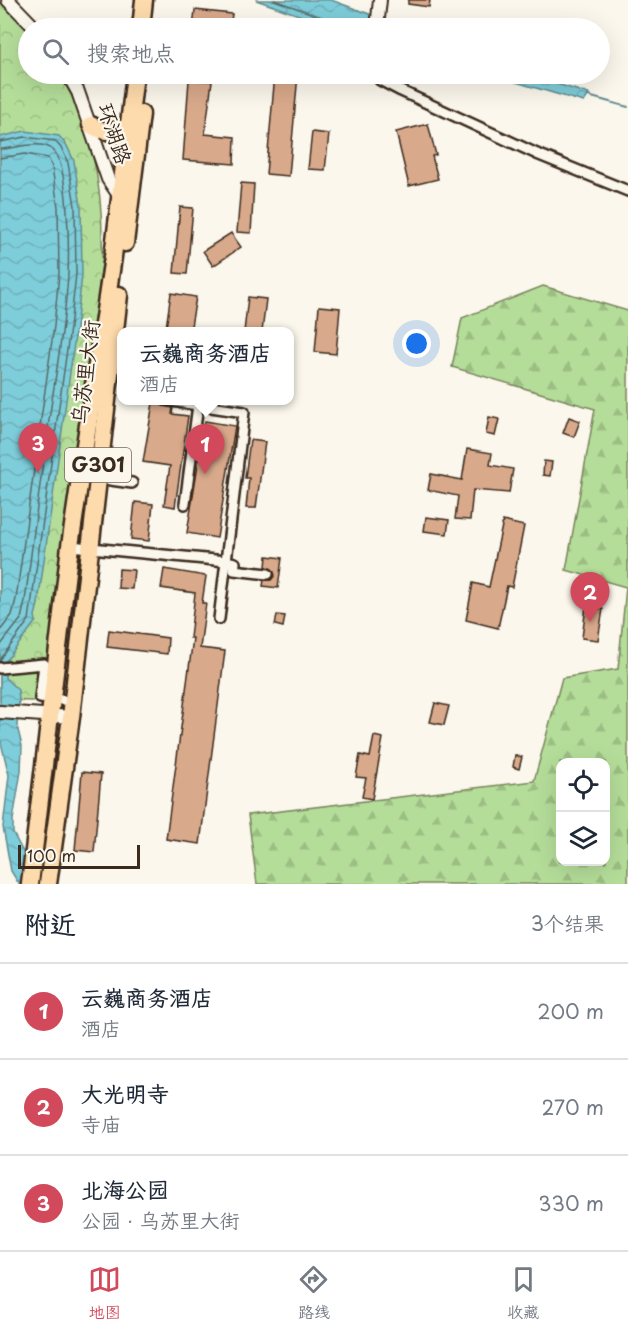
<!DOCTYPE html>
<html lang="zh">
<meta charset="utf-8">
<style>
body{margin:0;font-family:"Playpen Sans","LXGW WenKai TC",sans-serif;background:#f6f6f7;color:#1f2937}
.controls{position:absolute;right:18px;bottom:18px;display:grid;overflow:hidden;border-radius:12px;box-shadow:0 6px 24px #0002}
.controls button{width:54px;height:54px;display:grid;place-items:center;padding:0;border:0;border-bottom:2px solid #e0e1e3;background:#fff;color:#1f2937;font:30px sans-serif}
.scale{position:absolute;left:18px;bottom:15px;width:122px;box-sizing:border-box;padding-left:6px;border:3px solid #3b2a1e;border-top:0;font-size:16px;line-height:21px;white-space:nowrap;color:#3b2a1e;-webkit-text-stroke:4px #fbf7ec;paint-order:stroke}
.you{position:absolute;left:417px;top:344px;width:21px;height:21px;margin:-15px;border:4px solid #fff;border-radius:50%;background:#1a73e8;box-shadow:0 0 0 9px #1a73e833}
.badge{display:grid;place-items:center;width:39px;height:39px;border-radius:50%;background:#d1495b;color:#fff;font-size:20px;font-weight:700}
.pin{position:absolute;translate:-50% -50px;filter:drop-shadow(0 2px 3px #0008)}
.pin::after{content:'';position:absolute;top:32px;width:21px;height:18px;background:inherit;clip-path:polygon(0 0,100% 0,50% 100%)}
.popup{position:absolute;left:117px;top:327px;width:177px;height:78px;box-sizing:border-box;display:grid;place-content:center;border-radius:12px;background:#fff;filter:drop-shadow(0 2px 4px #0005);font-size:20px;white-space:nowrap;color:#747a83}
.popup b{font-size:22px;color:#1f2937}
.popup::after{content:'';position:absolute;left:50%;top:100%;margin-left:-12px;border:12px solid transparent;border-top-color:#fff}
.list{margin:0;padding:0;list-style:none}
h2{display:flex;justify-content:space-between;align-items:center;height:78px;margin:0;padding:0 24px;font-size:26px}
h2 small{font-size:20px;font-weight:400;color:#747a83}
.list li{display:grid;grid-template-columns:39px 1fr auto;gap:18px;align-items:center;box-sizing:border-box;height:96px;padding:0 24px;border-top:2px solid #e0e1e3}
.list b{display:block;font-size:22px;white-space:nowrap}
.list p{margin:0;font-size:20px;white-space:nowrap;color:#747a83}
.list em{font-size:20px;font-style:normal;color:#747a83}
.icon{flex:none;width:33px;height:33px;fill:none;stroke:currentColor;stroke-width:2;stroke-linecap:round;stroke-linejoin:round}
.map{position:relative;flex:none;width:628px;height:884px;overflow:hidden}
.search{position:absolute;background:#fff;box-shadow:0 6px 24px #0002;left:18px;right:18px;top:18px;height:66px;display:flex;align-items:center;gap:15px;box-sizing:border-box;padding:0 21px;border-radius:33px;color:#747a83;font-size:22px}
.sheet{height:366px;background:#fff}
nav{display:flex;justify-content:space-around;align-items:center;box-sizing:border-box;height:84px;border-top:2px solid #e0e1e3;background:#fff;font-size:16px;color:#747a83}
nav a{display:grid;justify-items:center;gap:3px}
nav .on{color:#d1495b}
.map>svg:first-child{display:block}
</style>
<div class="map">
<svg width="628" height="884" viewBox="0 0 628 884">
<defs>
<pattern id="forest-firs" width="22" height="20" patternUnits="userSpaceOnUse" patternTransform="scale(1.5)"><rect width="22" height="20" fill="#b4dd99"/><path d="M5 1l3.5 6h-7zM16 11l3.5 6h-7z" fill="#9cbe83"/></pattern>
<pattern id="park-crowns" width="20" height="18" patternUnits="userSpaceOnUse" patternTransform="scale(1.5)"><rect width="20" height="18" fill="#b4dd99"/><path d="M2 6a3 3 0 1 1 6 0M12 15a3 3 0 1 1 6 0" fill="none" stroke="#9cbe83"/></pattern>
<pattern id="water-waves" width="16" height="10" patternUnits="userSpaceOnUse" patternTransform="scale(1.5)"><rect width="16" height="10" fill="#7ecdda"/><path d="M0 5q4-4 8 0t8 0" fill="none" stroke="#6eb0bb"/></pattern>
</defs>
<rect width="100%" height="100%" fill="#fbf7ec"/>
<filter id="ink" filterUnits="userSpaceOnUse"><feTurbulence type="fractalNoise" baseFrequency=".0167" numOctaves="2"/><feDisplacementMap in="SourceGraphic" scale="12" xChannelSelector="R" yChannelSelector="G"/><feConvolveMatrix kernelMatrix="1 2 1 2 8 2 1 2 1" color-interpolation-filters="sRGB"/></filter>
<g filter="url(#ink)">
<path fill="url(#forest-firs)" stroke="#78845c" stroke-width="1.5" fill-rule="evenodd" d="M 543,286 L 628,311 L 628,884 L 257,884 L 248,815 L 534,781 L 562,678 L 618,669 L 626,587 L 566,570 L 595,409 L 452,367 L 462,318 ZM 560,762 L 606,762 L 606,862 L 560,862 Z"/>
<path fill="url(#park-crowns)" stroke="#78845c" stroke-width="1.5" d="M 0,2 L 8,8 L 28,31 L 28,74 L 60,74 C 96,130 104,199 102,264 L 49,681 L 39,699 L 33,701 L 0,700 Z"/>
<g fill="url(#water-waves)" stroke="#638c8f" stroke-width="1.5">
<polygon points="256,0 331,0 408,28 336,28"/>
<polygon points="488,74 525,74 589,94 584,102"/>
<polygon points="25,131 59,136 67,146 74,161 81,206 82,275 76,329 38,604 35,616 36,621 6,661 5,678 18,690 19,700 17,726 22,746 21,771 13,820 13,833 24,854 46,884 19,884 11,871 3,827 9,775 0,739 0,137"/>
</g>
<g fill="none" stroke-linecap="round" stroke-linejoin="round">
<g stroke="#566b69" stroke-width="1.5">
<polyline points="274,0 330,20 334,24 334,28"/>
<polyline points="0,142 25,137 55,141 62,149 68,163 75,206 76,274 70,328 29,620 0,660"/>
<path d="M 0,149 C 14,149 40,139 53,150 C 69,163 69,253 68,275 C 65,324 56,372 49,420 C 40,480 33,541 25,601 L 21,619 L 0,646"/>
<polyline points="0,158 25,154 48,158 52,167 58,207 59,274 54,326 16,599 12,615 0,631"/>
</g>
<polyline stroke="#638c8f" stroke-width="2" points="588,96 628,107"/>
</g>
<g fill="#d9a98b" stroke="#3b2a1e" stroke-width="1.5">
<polygon points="408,0 430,0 429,7 408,4"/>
<polygon points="195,10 232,14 230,28 193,28"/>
<polygon points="275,74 298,74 289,176 266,174"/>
<polygon points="189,80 212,81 205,134 235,137 234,164 183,160"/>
<polygon points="428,124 436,155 432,156 438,179 409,186 396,132"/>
<polygon points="312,132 329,134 325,170 308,169"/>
<polygon points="241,183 254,184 251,233 237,232"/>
<polygon points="180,207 193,208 187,274 174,273"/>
<polygon points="231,233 241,247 213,266 203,251"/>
<polygon points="171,293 196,297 190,332 166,328"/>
<polygon points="248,297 266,299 262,332 244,332"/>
<polygon points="319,306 340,308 336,354 315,352"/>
<polygon points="153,403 173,408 172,414 188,416 175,507 164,505 170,466 143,462"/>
<polygon points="489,417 499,419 495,436 486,434"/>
<polygon points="569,417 580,421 574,437 563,433"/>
<polygon points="205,421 235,426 217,538 187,533"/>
<polygon points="250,440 265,442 256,508 246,508 249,478 245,478"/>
<polygon points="467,449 492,453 490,465 513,469 509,493 473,490 470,520 455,519 458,496 428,490 431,474 462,480"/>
<polygon points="544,461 552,462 550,476 543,475"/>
<polygon points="135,502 153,504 149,541 131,539"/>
<polygon points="426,517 449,520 447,534 424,531"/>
<polygon points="503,521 524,526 512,587 507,586 498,628 466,620 473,583 489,587"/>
<polygon points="267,556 282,558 278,588 263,586 264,580 271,580 275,575 272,569 266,567"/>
<polygon points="119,569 134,570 132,589 118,588"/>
<polygon points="164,569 206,576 202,603 206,603 200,648 225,651 200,844 166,839 193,638 190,638 195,593 161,588"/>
<polygon points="586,606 603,609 598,640 582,638"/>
<polygon points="277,615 285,616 283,627 275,625"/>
<polygon points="109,630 168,638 167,654 107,647"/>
<polygon points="435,703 449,706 444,725 430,722"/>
<polygon points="374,736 383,738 372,799 362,797 366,778 356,777 360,755 370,757"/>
<polygon points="515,755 522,757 519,769 513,767"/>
<polygon points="82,772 101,774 94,852 75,850"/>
</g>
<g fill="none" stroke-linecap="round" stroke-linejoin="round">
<defs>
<g id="street">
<polyline points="376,74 380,80 401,91 537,154 628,191"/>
<polyline points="165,400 244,412 219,619"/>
<polyline points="96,478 132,483"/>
<polyline points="185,504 198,405"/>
<polyline points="70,546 226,561 235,563 234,570 268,574"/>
<polyline points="0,668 44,664 40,698 72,701"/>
</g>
<g id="secondary">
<polyline points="8,0 35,28"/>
<polyline points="377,28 380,0"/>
<polyline points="68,74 78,92 108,179 119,195 124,198"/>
<polyline points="0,712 71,717"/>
</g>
<g id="highway">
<polyline points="141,28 144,0"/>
<path d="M 91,125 C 104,133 113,133 128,127"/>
<polyline points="125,243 141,114"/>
<polyline points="30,884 70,546 113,257 135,74"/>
<polyline points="48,884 71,717 119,295"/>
</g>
</defs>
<use href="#street" stroke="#3b2a1e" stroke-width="14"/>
<use href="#secondary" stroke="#3b2a1e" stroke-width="16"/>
<use href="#highway" stroke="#3b2a1e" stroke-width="21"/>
<use href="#street" stroke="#fbf7ec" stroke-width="9"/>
<use href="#secondary" stroke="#fbf7ec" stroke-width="12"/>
<use href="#highway" stroke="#fedbac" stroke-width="16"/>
</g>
</g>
<g text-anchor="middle" stroke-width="4.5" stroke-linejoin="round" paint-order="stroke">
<rect fill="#fbf7ec" stroke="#75685c" stroke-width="1.5" x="65" y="448" width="66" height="34" rx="4.5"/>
<g font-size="20" font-weight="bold" fill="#3b2a1e">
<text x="98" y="472">G301</text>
</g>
<g font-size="21" fill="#3b2a1e" stroke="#fbf7ec">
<text transform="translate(114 134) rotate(71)" y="7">环湖路</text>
<text transform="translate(86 372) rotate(-83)" y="7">乌苏里大街</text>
</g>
</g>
</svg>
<div class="controls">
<button><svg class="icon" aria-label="locate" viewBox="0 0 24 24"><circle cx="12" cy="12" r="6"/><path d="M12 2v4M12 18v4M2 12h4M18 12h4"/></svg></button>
<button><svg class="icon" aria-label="layers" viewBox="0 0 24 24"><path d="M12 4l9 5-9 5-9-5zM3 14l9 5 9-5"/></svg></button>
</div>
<div class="scale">100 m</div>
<div class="you"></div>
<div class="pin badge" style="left:205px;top:474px">1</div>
<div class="popup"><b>云巍商务酒店</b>酒店</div>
<div class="pin badge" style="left:590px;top:622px">2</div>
<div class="pin badge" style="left:38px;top:473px">3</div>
<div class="search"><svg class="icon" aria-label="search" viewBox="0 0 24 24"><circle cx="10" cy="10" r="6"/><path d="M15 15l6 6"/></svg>搜索地点</div>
</div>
<section class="sheet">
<h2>附近<small>3个结果</small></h2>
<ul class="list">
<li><span class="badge">1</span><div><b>云巍商务酒店</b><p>酒店</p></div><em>200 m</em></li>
<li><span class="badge">2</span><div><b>大光明寺</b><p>寺庙</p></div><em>270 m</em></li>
<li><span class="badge">3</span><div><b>北海公园</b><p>公园 · 乌苏里大街</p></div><em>330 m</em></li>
</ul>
</section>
<nav>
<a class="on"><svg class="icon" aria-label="map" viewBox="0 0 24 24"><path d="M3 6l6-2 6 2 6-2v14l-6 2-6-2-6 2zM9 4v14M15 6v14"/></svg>地图</a>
<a><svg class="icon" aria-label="directions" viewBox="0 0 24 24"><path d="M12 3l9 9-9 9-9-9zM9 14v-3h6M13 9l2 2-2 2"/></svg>路线</a>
<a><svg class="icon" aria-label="saved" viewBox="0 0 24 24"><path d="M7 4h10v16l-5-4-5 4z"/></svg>收藏</a>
</nav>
